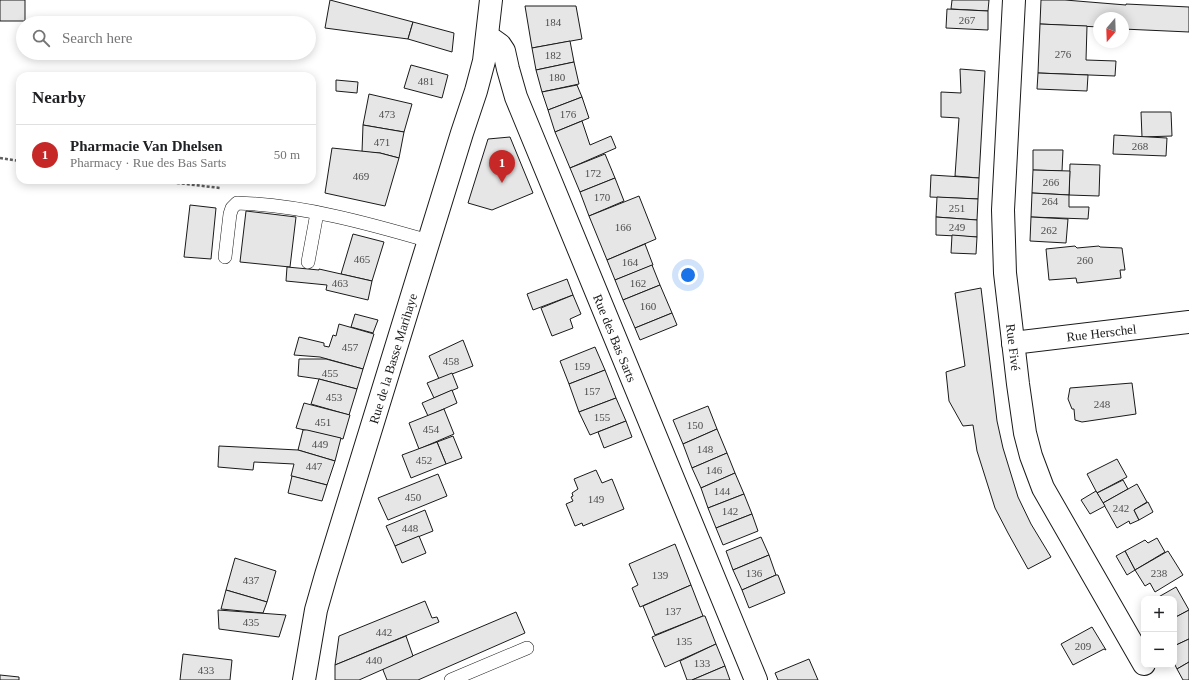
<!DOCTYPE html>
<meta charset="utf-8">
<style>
body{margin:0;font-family:"Times New Roman",serif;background:#f6f6f6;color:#202124}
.controls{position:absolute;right:12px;bottom:12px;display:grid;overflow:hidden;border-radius:8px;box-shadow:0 2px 10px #0003}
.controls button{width:36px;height:36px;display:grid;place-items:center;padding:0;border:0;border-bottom:1px solid #e0e0e0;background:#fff;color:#202124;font:20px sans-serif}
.compass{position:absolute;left:1093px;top:12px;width:36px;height:36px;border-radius:50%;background:#fff;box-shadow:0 2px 10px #0003;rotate:199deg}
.you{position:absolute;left:688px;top:275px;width:14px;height:14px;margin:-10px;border:3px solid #fff;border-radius:50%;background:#1a73e8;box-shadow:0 0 0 6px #1a73e833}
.badge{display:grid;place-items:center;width:26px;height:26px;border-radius:50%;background:#c62828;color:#fff;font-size:13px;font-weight:700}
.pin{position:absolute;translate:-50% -33px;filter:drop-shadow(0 1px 2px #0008)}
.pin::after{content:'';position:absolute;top:21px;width:14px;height:12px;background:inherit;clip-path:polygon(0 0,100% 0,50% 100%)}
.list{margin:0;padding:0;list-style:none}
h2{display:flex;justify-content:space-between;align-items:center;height:52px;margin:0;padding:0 16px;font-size:17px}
h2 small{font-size:13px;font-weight:400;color:#757577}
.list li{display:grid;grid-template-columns:26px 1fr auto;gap:12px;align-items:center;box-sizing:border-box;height:60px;padding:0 16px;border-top:1px solid #e0e0e0}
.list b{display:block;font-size:15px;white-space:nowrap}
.list p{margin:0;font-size:13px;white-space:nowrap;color:#757577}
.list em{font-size:13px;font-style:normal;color:#757577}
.icon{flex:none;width:22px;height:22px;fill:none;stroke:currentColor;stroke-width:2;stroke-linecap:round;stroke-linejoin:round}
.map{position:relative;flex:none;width:1189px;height:680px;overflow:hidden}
.search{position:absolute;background:#fff;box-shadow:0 2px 10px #0003;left:16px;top:16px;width:300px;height:44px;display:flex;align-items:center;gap:10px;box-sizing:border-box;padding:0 14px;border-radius:22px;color:#757577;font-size:15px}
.panel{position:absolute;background:#fff;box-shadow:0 2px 10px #0003;left:16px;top:72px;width:300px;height:112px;border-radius:12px}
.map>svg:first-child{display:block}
</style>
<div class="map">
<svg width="1189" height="680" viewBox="0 0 1189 680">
<rect width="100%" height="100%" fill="#fff"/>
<g fill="#e6e6e6" stroke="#1a1a1a">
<rect x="0" y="0" width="25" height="21"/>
<polygon points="330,0 413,22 408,39 325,28"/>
<polygon points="952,0 989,0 988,11 951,9"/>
<polygon points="1041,0 1065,0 1126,5 1126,4 1189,7 1189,32 1123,29 1123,18 1099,18 1099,27 1040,24"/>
<polygon points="525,6 576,6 582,39 532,48"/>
<polygon points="947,9 988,11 988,30 946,28"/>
<polygon points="413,22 454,33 452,52 408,39"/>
<polygon points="1040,24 1087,26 1086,60 1116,61 1115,76 1038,73"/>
<polygon points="570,41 574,62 536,70 532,48"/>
<polygon points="574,62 579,84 542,92 536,70"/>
<polygon points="411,65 448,75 442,98 404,88"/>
<polygon points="960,69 985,71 979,178 955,176 959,118 941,117 941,92 961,93"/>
<polygon points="1038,73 1088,75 1087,91 1037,89"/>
<polygon points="336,80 358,82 357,93 336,91"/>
<polygon points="577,85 582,97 548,110 542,92"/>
<polygon points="369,94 412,104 404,132 363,125"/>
<polygon points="582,97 589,118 555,132 548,110"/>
<polygon points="1141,112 1171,112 1172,136 1142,137"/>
<polygon points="582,121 590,145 611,136 616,148 570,168 555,132"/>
<polygon points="363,125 404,132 399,158 380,153 362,152"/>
<polygon points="1114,135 1167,138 1166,156 1113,154"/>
<polygon points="510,137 533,193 492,210 468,203 488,139"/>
<polygon points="332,148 380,153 399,158 385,206 325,193"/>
<polygon points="1033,150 1063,150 1062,171 1033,170"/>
<polygon points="605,154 615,178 580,192 570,168"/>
<polygon points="1070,164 1100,165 1099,196 1069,195"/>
<polygon points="1033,170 1070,171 1069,195 1032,193"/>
<polygon points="931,175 979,178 978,199 930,197"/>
<polygon points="615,178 624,201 589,216 580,192"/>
<polygon points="1032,193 1069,195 1069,207 1089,207 1088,219 1031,217"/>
<polygon points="639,196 656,239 607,260 589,216"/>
<polygon points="937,197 978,199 977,220 936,217"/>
<polygon points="190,205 216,208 211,259 184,257"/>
<polygon points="246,211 296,217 290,267 240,262"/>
<polygon points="936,217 977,220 977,237 936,235"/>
<polygon points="1031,217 1068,219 1066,243 1030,241"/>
<polygon points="353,234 384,242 372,281 341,274"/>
<polygon points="952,235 977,237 976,254 951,253"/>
<polygon points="645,244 653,265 615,280 607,260"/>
<polygon points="1075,246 1077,248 1099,246 1100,247 1122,248 1125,270 1120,270 1121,278 1077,283 1076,278 1049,280 1046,249"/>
<polygon points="652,265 660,285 623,300 615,280"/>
<polygon points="287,267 319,270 319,269 372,281 368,300 326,290 327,285 286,281"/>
<polygon points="567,279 573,295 533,310 527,294"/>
<polygon points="660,285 672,313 635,328 623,300"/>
<polygon points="981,288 997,421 1003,448 1018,497 1031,524 1051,557 1028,569 1008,533 995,508 977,451 973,425 963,426 949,401 946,372 965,366 955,293"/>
<polygon points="573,295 581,314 570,319 573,328 552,336 541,308"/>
<polygon points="672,313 677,325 640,340 635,328"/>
<polygon points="355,314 378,320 373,333 351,327"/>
<polygon points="339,324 374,334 363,369 320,357 294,355 299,337 324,343 324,346 329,347 333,335 336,336"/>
<polygon points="463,340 473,366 439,379 429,356"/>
<polygon points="595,347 605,370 569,384 560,361"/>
<polygon points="299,359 326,359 363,369 357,389 319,379 298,376"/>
<polygon points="605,370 616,398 579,412 569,384"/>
<polygon points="452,373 458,388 434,398 427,383"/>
<polygon points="319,379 357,389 349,415 311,404"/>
<polygon points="1132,383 1136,414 1082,422 1075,420 1074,409 1072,409 1068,399 1070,388"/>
<polygon points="452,390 457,403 428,416 422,403"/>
<polygon points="616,398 626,421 590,435 579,412"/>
<polygon points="304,403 350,415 343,439 296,428"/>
<polygon points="708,406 717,429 683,444 673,420"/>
<polygon points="444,409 454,434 419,449 409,423"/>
<polygon points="626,421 632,437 604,448 598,432"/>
<polygon points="717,429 727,453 692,468 683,444"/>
<polygon points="303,430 307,430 341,438 335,461 298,450"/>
<polygon points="453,436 462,458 446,464 437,442"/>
<polygon points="437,442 446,464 411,478 402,455"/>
<polygon points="219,446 298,450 335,461 327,485 291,476 294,464 254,462 253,470 218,467"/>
<polygon points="727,453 735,473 701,488 692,468"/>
<polygon points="1117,459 1127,477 1097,493 1087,474"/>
<polygon points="596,470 602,483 612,479 624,509 583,526 582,523 575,526 566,504 573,501 571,497 573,496 572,493 578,489 574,479"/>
<polygon points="735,473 744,494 708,508 701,488"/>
<polygon points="438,474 447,496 388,520 378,498"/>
<polygon points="292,476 327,485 322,501 288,493"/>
<polygon points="1123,480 1128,489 1103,503 1097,493"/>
<polygon points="1137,484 1147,502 1134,510 1139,520 1130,524 1129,521 1117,528 1103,503"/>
<polygon points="1096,491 1105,506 1090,514 1081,500"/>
<polygon points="744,494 752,514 716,528 708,508"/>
<polygon points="1148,502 1153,512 1139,520 1134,510"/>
<polygon points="425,510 433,531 395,546 386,526"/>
<polygon points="752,514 758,531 723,545 716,528"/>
<polygon points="419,536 426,553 402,563 395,546"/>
<polygon points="761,537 769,555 733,570 726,551"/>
<polygon points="1157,538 1165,552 1135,570 1125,551 1145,540 1148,543"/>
<polygon points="675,544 691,585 640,607 632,588 638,585 629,564"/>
<polygon points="1125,551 1135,570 1127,575 1116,556"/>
<polygon points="1168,551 1183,575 1155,592 1150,583 1145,586 1135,570"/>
<polygon points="769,555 776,575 742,590 733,570"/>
<polygon points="235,558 276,571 267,602 226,590"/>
<polygon points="776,575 778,575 785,593 749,608 742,590"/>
<polygon points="691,585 703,616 655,635 643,606"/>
<polygon points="1176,587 1189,610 1174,618 1174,599 1155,599"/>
<polygon points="226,590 267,602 263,613 221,609"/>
<polygon points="425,601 432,618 437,617 439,622 335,665 339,636"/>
<polygon points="218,610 286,615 279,637 219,629"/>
<polygon points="1189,610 1189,639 1174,646 1174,618"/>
<polygon points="516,612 525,633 418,680 387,680 383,670 384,668"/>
<polygon points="703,616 705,616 716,644 665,667 652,637"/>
<polygon points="1092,627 1106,650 1104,649 1073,665 1061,644"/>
<polygon points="406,636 413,656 359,680 335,680 335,665"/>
<polygon points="1189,639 1189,662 1177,669 1174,663 1174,646"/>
<polygon points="716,644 725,666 692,680 687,680 680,661"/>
<polygon points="183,654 232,660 230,680 180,680"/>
<polygon points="809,659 818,680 778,680 775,673"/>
<polygon points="1189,662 1189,680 1183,680 1177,669"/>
<polygon points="725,666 730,680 692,680"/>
<polygon points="0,675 19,677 19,680 0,680"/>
</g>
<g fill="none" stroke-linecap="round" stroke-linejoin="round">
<defs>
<g id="service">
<path d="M 225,257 L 230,214 L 232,208 L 237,203 C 302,205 367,223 429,241"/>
<polyline points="308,262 317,213"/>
<polyline points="451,680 527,648"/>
</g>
<g id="minor">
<path id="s1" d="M 487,39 L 493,40 L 500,45 L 504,51 L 508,69 L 516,97 L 756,680"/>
<path id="s2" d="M 1013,343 L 1189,322"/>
<path id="s3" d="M 304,680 L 316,610 L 326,575 L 462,133 L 476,91 L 484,61 L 491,0"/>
</g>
<g id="tertiary">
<path id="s4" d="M 1014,0 L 1003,210 L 1005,273 L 1018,384 L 1025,433 L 1031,456 L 1043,488 L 1144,664"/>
</g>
</defs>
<use href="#service" stroke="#1a1a1a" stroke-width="14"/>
<use href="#minor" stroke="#1a1a1a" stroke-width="24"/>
<use href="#tertiary" stroke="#1a1a1a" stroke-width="24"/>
<g stroke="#5f5f5f" stroke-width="2.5" stroke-dasharray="3 2" stroke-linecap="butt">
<polyline points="0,158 20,161"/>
<polyline points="152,180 220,188"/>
</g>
<use href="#service" stroke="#fff" stroke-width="13"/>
<use href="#minor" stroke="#fff" stroke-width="22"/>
<use href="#tertiary" stroke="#fff" stroke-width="22"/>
</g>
<g text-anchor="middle" stroke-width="3" stroke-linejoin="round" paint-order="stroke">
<g font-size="11" fill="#4d4d4d">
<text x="967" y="24">267</text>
<text x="553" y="26">184</text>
<text x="1063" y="58">276</text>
<text x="553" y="59">182</text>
<text x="557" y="81">180</text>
<text x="426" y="85">481</text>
<text x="387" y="118">473</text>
<text x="568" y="118">176</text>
<text x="382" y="146">471</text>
<text x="1140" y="150">268</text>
<text x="593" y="177">172</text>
<text x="361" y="180">469</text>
<text x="1051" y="186">266</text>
<text x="602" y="201">170</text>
<text x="1050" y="205">264</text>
<text x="957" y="212">251</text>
<text x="623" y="231">166</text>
<text x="957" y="231">249</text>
<text x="1049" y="234">262</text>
<text x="362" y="263">465</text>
<text x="1085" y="264">260</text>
<text x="630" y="266">164</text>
<text x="340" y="287">463</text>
<text x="638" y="287">162</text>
<text x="648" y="310">160</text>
<text x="350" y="351">457</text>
<text x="451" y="365">458</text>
<text x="582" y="370">159</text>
<text x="330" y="377">455</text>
<text x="592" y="395">157</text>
<text x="334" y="401">453</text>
<text x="1102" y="408">248</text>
<text x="602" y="421">155</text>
<text x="323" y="426">451</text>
<text x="695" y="429">150</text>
<text x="431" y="433">454</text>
<text x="320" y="448">449</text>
<text x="705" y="453">148</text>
<text x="424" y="464">452</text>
<text x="314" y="470">447</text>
<text x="714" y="474">146</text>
<text x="722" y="495">144</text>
<text x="413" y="501">450</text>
<text x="596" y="503">149</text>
<text x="1121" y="512">242</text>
<text x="730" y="515">142</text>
<text x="410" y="532">448</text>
<text x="754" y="577">136</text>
<text x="1159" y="577">238</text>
<text x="660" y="579">139</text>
<text x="251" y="584">437</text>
<text x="673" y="615">137</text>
<text x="251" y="626">435</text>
<text x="384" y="636">442</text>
<text x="684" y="645">135</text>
<text x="1083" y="650">209</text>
<text x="374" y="664">440</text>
<text x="702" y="667">133</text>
<text x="206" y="674">433</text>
</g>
<g font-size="13" fill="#1a1a1a" stroke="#fff">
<text dy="5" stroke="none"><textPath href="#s2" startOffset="89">Rue Herschel</textPath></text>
<text dy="5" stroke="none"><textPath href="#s1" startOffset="330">Rue des Bas Sarts</textPath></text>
<text dy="5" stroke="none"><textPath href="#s4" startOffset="348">Rue Fivé</textPath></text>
<text dy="5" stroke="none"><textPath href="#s3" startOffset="334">Rue de la Basse Marihaye</textPath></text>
</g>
</g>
</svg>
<div class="controls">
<button>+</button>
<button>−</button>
</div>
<svg class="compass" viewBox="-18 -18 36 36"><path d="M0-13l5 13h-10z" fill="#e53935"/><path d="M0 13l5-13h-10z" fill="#757577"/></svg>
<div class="you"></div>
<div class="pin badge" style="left:502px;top:183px">1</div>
<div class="search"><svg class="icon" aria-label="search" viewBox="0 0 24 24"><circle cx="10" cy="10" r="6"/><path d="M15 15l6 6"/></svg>Search here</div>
<section class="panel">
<h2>Nearby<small></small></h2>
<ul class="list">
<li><span class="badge">1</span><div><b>Pharmacie Van Dhelsen</b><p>Pharmacy · Rue des Bas Sarts</p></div><em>50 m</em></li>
</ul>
</section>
</div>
